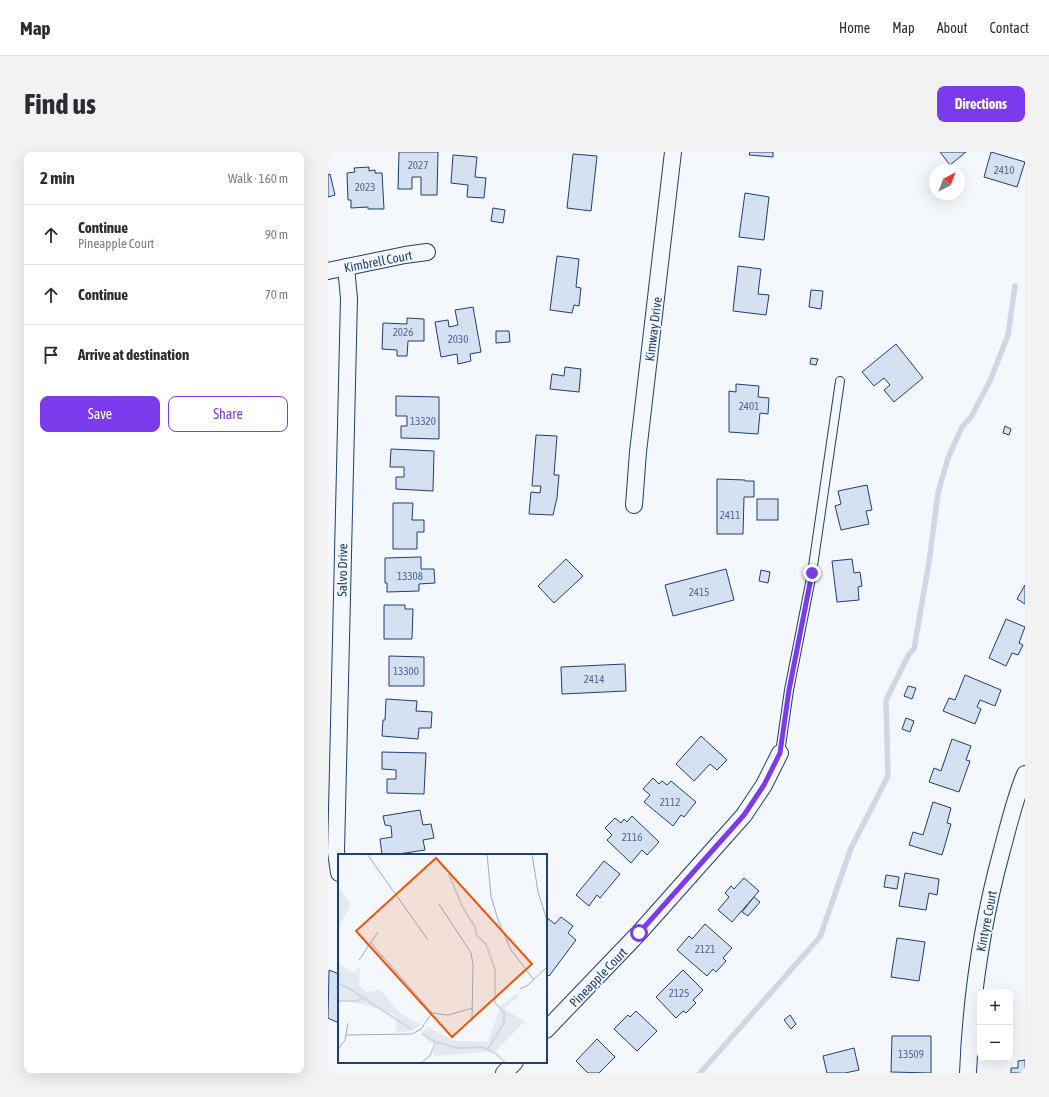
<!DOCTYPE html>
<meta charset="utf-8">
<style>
body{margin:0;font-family:"Asap Condensed",sans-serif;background:#f2f2f3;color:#2b2b33}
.controls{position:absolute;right:12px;bottom:12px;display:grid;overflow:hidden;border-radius:8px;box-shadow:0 4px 16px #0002}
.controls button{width:36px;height:36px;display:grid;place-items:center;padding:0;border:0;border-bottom:1px solid #e1e1e2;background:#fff;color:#2b2b33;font:20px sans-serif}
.compass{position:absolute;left:601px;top:12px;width:36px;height:36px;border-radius:50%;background:#fff;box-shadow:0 4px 16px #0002;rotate:42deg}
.stop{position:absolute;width:12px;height:12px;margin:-9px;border:3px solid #7c3aed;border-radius:50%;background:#fff}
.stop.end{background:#7c3aed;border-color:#fff;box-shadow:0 1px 4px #0008}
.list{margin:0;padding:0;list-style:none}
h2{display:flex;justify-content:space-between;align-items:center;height:52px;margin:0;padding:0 16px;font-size:17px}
h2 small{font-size:13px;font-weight:400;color:#7c7c81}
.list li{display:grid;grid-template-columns:26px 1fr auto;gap:12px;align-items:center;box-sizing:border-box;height:60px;padding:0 16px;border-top:1px solid #e1e1e2}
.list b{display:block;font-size:15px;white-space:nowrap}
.list p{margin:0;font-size:13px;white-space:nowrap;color:#7c7c81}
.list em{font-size:13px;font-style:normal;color:#7c7c81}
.actions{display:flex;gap:8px;padding:12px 16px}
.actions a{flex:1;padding:9px 0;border:1px solid #7c3aed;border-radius:8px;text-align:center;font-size:14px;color:#7c3aed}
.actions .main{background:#7c3aed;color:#fff}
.icon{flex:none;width:22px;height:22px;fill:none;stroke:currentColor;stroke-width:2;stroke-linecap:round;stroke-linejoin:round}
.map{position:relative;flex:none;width:697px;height:921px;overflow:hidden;border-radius:8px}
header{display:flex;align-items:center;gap:24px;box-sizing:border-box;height:56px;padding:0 20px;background:#fff;border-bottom:1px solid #e1e1e2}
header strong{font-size:19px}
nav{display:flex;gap:22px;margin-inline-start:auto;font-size:14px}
.intro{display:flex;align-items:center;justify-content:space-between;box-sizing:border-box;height:96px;padding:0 24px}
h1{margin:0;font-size:28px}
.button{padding:10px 18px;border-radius:8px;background:#7c3aed;color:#fff;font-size:14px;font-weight:700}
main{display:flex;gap:24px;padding:0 24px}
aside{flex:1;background:#fff;border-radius:8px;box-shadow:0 4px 16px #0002}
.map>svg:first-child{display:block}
</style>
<header>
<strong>Map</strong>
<nav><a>Home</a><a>Map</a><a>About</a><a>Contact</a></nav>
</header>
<div class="intro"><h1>Find us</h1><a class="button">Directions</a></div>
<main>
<aside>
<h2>2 min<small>Walk · 160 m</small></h2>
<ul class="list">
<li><svg class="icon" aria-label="ahead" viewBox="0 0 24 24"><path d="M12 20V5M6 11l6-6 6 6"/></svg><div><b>Continue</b><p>Pineapple Court</p></div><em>90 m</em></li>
<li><svg class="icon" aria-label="ahead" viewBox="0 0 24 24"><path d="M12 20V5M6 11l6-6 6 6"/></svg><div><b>Continue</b></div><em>70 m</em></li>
<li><svg class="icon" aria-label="arrive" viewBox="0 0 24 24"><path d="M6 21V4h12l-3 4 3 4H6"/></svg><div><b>Arrive at destination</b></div></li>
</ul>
<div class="actions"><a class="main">Save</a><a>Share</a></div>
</aside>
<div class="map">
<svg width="697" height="921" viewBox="0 0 697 921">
<rect width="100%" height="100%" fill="#f4f7fb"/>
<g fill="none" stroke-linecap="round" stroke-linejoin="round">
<polyline stroke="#cfd7e4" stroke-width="5.5" points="372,921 492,785 523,696 560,624 558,548 581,502 586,497 601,410 610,341 620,306 634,275 643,265 662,229 680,183 687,134"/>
</g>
<g fill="#d5e0f0" stroke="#1d3f73">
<polygon points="71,0 110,0 109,43 93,43 93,25 84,25 84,37 70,37"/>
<polygon points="422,0 445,0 445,5 421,3"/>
<polygon points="612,0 638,0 622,13"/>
<polygon points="663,0 697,10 689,35 656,25"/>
<polygon points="245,2 269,4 263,59 239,56"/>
<polygon points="125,3 149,5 147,25 158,26 156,46 139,45 140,33 123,31"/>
<polygon points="41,15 41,19 47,18 47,21 54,21 56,57 40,57 40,55 23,56 23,48 20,48 19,21 27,20 26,16"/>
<polygon points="2,22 7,43 0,45 0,23"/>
<polygon points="417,41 441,45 436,88 411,85"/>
<polygon points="165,56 177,58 175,71 163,69"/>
<polygon points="229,104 251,107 248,135 253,136 251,154 246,153 244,161 222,158"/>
<polygon points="410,114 433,117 430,142 441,143 438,163 405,159"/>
<polygon points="483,138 495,139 493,157 481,155"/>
<polygon points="145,155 153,200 142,202 143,209 130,212 129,202 113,205 107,170 120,168 121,175 130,173 127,158"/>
<polygon points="79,166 96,167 96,189 80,189 79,204 69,204 69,198 54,197 55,171 79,172"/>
<polygon points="168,179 181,179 182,190 168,191"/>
<polygon points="568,192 595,226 566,250 556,238 562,233 556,226 546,234 534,220"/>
<polygon points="483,206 490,207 488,213 482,212"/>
<polygon points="237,215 253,217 251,240 222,237 224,222 236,224"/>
<polygon points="408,232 431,234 430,245 441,246 440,262 432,261 430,282 401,280 401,239 408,240"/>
<polygon points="68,244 111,245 111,287 73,286 73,274 79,274 79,264 68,264"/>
<polygon points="677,274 683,277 681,283 675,281"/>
<polygon points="208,283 229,284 226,323 231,323 229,346 225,363 201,362 203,340 212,341 213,334 204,334"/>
<polygon points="63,297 106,299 105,339 68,337 68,325 76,325 76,315 62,315"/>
<polygon points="389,327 417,328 417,329 426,329 426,345 416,345 415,382 389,382"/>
<polygon points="539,333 544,358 538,359 541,372 513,378 507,354 513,352 510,339"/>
<rect x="429" y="347" width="21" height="21"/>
<polygon points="65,351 85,351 84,368 96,368 96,380 89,380 89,397 65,397"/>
<polygon points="93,405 93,417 106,417 107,431 91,432 91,439 59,440 59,431 57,431 57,406"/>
<polygon points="238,407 255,424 226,451 210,434"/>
<polygon points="524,407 526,421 532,420 534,434 530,435 531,448 509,450 504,409"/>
<polygon points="398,417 406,448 345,464 337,433"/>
<polygon points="433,418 442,420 440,431 431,429"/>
<polygon points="697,433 697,452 689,447"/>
<polygon points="56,453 77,453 77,457 85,457 84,487 56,487"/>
<polygon points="678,467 697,475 691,491 695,493 690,503 684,501 678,514 661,506"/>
<polygon points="61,504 96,505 96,534 61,534"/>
<polygon points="297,512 298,539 234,542 233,515"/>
<polygon points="637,523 673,538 667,554 652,548 649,555 653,557 647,572 615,559 621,546 627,548"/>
<polygon points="580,534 588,536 584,547 576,544"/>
<polygon points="58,547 89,549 88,559 104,560 103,576 91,576 90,587 54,584 55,568 57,568"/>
<polygon points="578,566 586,569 582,580 574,577"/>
<polygon points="373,584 399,608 389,618 382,612 366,629 348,612"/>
<polygon points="624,587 643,594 638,608 642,609 631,640 601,630 606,616 613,619"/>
<polygon points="54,600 98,601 96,642 59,641 59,627 68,627 68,618 54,617"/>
<polygon points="325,626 331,632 334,629 339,633 343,629 368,650 356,665 353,663 345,674 316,650 322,643 315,637"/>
<polygon points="605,650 623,656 619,671 623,672 614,703 581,693 585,680 595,683"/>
<polygon points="92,658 95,673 103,672 106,686 95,688 97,698 64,703 54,703 52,687 64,685 63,674 57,673 55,664"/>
<polygon points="304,664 331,690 319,703 314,698 303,711 279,688 284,683 277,676 287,666 293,671 296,667 299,670"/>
<polygon points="276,709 292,722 272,746 269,743 261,754 248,743"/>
<polygon points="577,721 611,727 609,743 601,741 598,758 571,754"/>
<polygon points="558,723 571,725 569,737 556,735"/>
<polygon points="416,726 431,739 404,770 390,758 401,745 397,741 403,734 406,737"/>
<polygon points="426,745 432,750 420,764 414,760"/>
<polygon points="218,765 227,772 233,765 245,774 240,781 248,788 221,824 218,822"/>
<polygon points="377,772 404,796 395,806 398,809 388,820 385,817 379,824 349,798 361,784 364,787"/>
<polygon points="569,786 597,790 591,829 563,825"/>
<polygon points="1,818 11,822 11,831 9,835 11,836 11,871 0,866"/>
<polygon points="355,818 375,838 365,848 368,851 358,861 355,859 348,866 328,845"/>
<polygon points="308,859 329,879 309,899 286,877 300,863 302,865"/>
<polygon points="462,863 468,872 463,877 456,868"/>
<polygon points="564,884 603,884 603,921 563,920"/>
<polygon points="269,887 287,905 271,921 260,921 248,909"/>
<polygon points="526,896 531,918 517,921 499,921 495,904"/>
<polygon points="697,908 697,921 683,921 683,916 690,916 690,909"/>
</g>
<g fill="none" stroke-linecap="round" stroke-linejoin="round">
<defs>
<polyline id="lane" points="452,601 461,538 484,421 512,229"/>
<g id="street">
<polyline points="0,119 77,103 99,100"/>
<polyline points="306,353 310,300 345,0"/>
<polyline points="11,721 8,700 21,146 18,115"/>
<polyline points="218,878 311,781 416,663 436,633 452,601"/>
<polyline points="176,921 187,910"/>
<path d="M 640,921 C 643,846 654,771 674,698 C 681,672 687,646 697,622"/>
</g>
</defs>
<use href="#lane" stroke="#1d3f73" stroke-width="10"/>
<use href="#street" stroke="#1d3f73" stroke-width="18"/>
<use href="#lane" stroke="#f4f7fb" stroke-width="8"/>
<use href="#street" stroke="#f4f7fb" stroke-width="16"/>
</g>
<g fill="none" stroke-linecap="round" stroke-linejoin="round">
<polyline stroke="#7c3aed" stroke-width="5" points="311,781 416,663 436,633 452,601 461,538 484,421"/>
</g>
<g text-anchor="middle" stroke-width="3" stroke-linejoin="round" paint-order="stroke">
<g font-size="11" fill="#4b6792">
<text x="90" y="17">2027</text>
<text x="676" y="22">2410</text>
<text x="37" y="39">2023</text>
<text x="75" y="184">2026</text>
<text x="130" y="191">2030</text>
<text x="421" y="258">2401</text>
<text x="95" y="273">13320</text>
<text x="402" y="367">2411</text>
<text x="82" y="428">13308</text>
<text x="371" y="444">2415</text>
<text x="78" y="523">13300</text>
<text x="266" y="531">2414</text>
<text x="342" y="654">2112</text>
<text x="304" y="689">2116</text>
<text x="377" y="801">2121</text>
<text x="351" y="845">2125</text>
<text x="583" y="906">13509</text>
</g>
<g font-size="13" fill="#1d3f73" stroke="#f4f7fb">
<text transform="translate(50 109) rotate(-11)" y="5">Kimbrell Court</text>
<text transform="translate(325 177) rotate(-83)" y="5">Kimway Drive</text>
<text transform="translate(14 418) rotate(-89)" y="5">Salvo Drive</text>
<text transform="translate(658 769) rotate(-79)" y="5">Kintyre Court</text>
<text transform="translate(270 825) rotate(-46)" y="5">Pineapple Court</text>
</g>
</g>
<g transform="translate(10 702)">
<rect width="209" height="209" fill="#f4f7fb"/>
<path d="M 0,33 L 13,49 L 0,76 ZM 0,110 L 16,119 L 22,112 L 21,132 L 29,138 L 42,136 L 63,160 L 83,170 L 74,177 L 58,178 L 58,162 L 48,157 L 8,146 L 0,150 ZM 178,140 L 181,142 L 166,155 L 187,167 L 158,197 L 96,202 L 96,189 L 91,188 L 84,179 L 89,173 L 118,187 L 150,188 L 163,152 Z" fill="#e3e9f0"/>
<path fill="none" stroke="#cfd7e4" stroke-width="2" d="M 111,20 L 124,52 L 137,73 L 139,82 L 148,90 L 157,116 L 157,149 L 166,158 L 166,169 L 150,195M 0,130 L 9,133 L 73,175M 0,147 L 18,147 L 26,144M 84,180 L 98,188 L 119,194 L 144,193 L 157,199 L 168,209M 83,209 L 92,202 L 97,189"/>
<path fill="none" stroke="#9eadc5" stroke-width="1" d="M 29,0 L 90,86M 149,0 L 153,42 L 160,66 L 173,96 L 196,126M 194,0 L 200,38 L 209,66M 101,50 L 133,99 L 135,110 L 134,166M 32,88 L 94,159 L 110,161 L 135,154M 21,106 L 40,78M 182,135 L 190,131 L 209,113M 8,181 L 74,180 L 83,175 L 94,159M 0,195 L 7,186 L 10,169"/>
<path fill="#e8590c" fill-opacity="0.15" stroke="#e8590c" stroke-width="2" d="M 98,4 L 194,110 L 114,183 L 18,77 Z"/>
<rect width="209" height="209" fill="none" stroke="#1d3f73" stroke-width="2"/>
</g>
</svg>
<div class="controls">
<button>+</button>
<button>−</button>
</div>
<svg class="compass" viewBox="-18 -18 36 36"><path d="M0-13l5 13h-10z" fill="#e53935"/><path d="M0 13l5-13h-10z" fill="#7c7c81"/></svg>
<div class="stop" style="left:311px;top:781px"></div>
<div class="stop end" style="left:484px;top:421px"></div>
</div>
</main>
